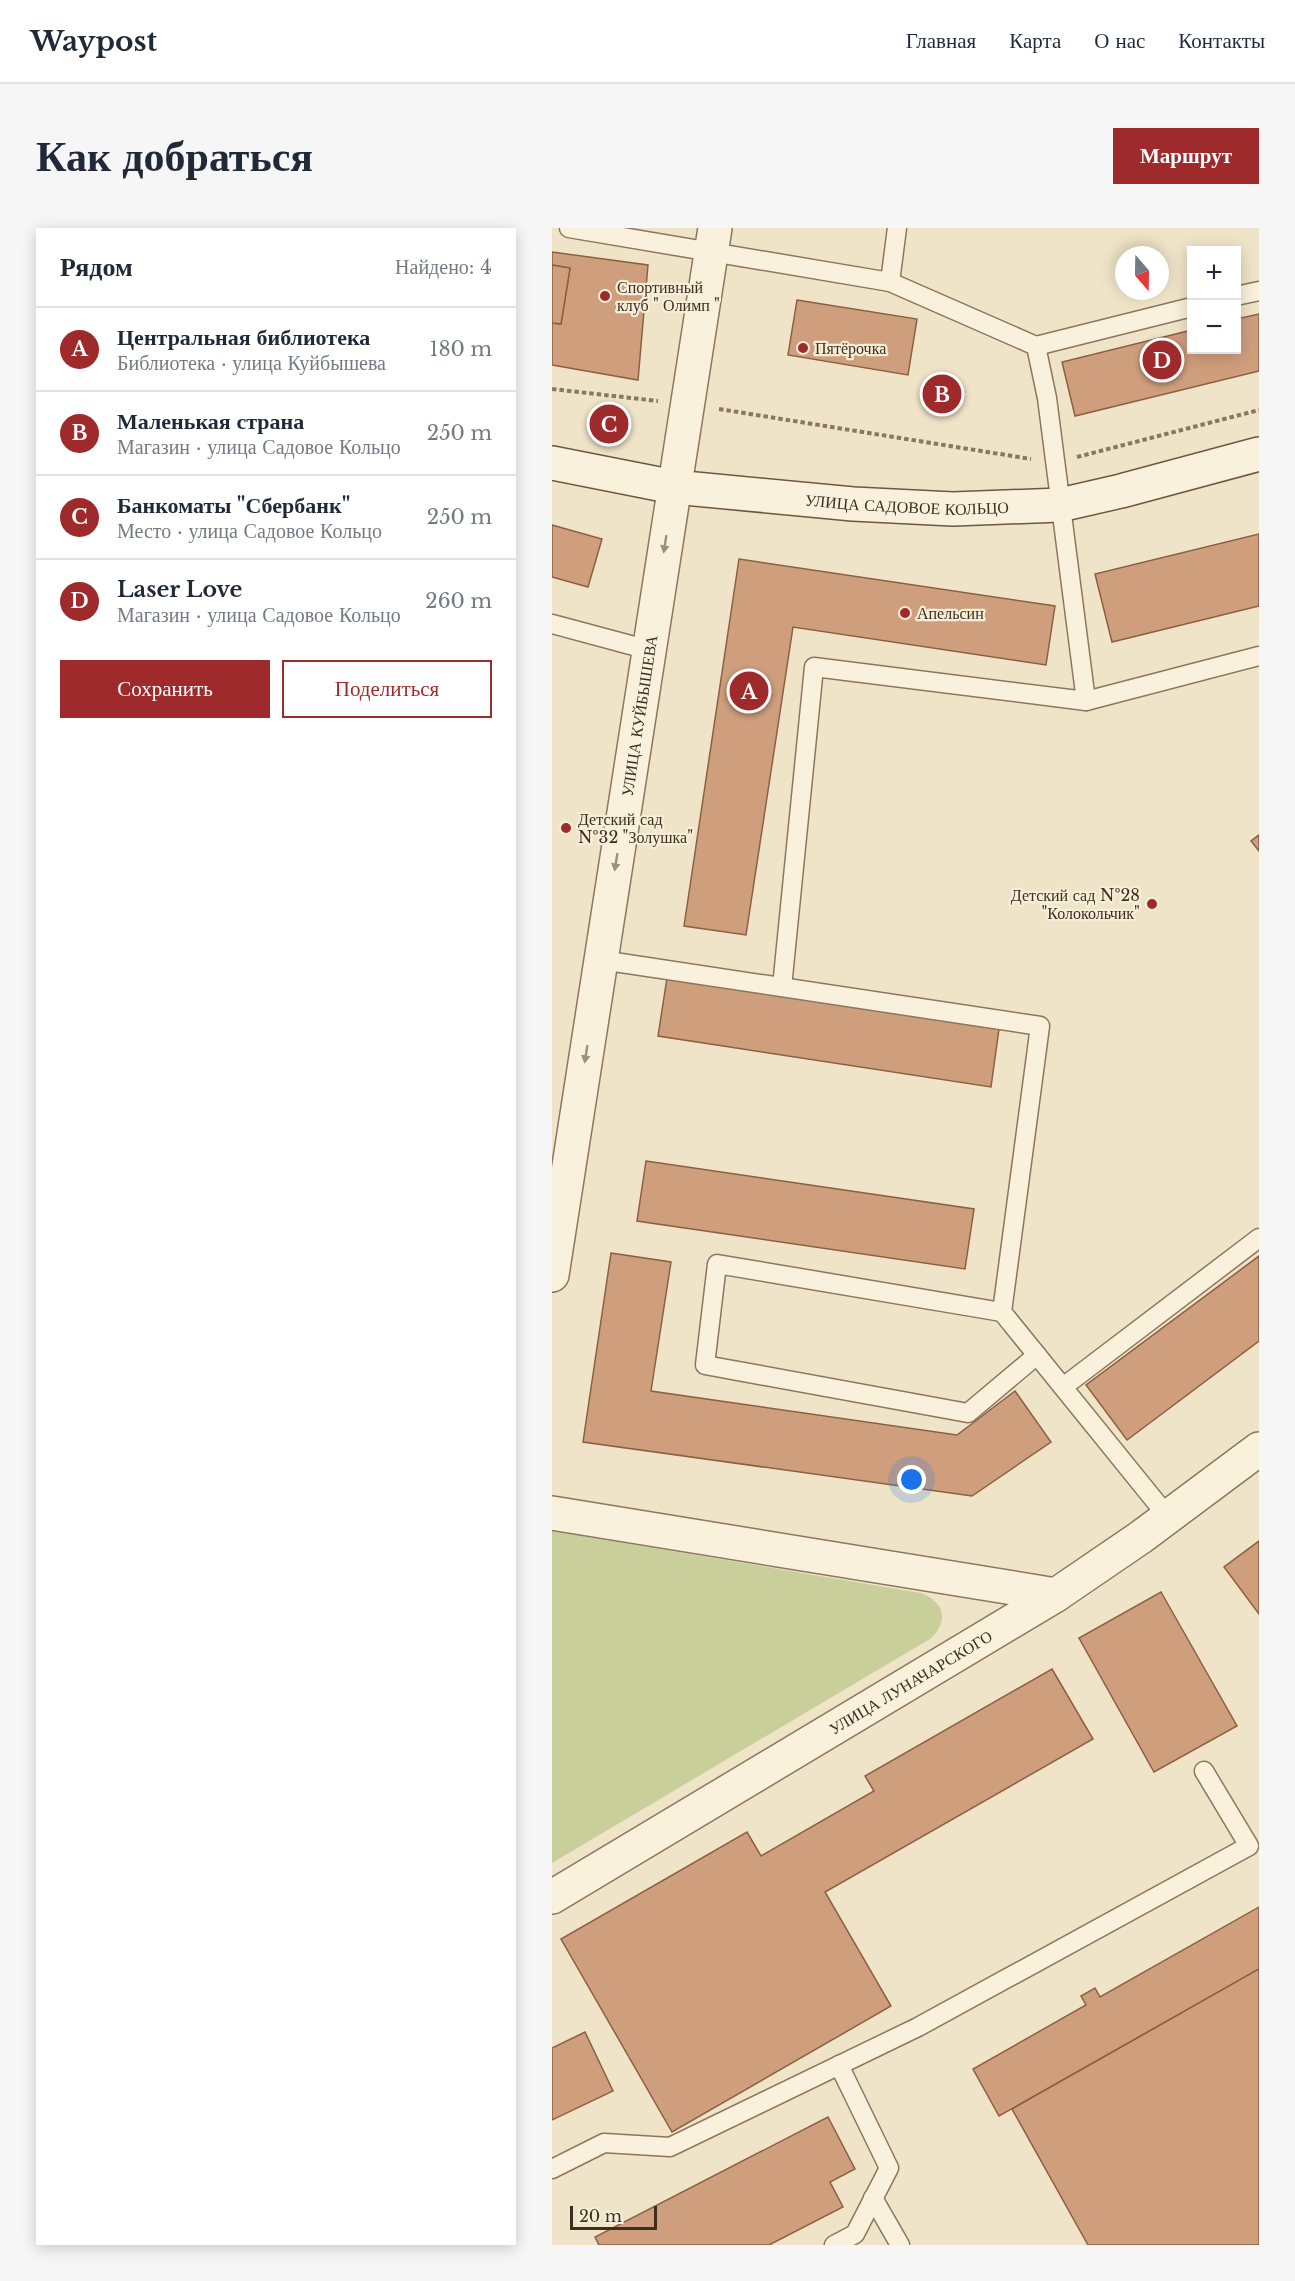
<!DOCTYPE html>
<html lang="ru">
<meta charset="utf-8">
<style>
body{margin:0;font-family:"Libre Baskerville",serif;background:#f6f6f7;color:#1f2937}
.controls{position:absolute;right:18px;top:18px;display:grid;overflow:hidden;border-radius:0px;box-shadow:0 3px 15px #0003}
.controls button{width:54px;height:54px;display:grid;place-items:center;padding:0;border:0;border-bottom:2px solid #e0e1e3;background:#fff;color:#1f2937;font:30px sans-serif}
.compass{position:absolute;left:563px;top:18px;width:54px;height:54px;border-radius:50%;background:#fff;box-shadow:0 3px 15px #0003;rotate:160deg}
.scale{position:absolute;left:18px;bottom:15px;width:87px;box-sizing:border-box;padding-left:6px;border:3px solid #3d2e20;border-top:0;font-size:16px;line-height:21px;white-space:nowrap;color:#3d2e20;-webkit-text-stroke:4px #f7eed8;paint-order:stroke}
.you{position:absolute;left:360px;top:1252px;width:21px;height:21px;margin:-15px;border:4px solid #fff;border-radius:50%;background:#1a73e8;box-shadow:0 0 0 9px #1a73e833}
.badge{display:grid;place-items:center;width:39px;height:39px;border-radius:50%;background:#9e2a2b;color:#fff;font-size:20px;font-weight:700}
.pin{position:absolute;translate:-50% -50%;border:3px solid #fff;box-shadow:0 2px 6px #0006}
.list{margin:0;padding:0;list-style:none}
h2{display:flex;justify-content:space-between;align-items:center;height:78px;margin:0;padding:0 24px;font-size:26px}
h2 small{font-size:20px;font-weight:400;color:#747a83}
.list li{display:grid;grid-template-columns:39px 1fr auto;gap:18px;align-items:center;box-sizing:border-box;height:84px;padding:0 24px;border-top:2px solid #e0e1e3}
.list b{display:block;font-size:22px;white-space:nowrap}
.list p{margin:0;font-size:20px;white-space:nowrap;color:#747a83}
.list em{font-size:20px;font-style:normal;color:#747a83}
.actions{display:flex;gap:12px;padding:18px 24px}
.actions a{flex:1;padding:14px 0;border:2px solid #9e2a2b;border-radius:0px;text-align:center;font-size:21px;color:#9e2a2b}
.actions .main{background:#9e2a2b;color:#fff}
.map{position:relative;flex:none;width:707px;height:2017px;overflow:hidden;border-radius:0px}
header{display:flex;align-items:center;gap:36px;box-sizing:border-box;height:84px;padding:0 30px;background:#fff;border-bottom:2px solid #e0e1e3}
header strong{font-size:28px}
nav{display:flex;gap:33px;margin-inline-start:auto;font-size:21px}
.intro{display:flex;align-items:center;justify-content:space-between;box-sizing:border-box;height:144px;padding:0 36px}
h1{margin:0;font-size:42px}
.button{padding:15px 27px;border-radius:0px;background:#9e2a2b;color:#fff;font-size:21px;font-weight:700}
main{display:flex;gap:36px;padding:0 36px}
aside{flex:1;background:#fff;border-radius:0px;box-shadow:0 3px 15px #0003}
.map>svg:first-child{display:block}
</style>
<header>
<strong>Waypost</strong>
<nav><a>Главная</a><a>Карта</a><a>О нас</a><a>Контакты</a></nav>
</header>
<div class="intro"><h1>Как добраться</h1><a class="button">Маршрут</a></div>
<main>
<aside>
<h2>Рядом<small>Найдено: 4</small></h2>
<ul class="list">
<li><span class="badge">A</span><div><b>Центральная библиотека</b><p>Библиотека · улица Куйбышева</p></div><em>180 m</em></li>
<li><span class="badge">B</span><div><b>Маленькая страна</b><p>Магазин · улица Садовое Кольцо</p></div><em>250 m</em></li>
<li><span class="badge">C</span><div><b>Банкоматы &quot;Сбербанк&quot;</b><p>Место · улица Садовое Кольцо</p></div><em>250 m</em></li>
<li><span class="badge">D</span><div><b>Laser Love</b><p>Магазин · улица Садовое Кольцо</p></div><em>260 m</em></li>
</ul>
<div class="actions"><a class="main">Сохранить</a><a>Поделиться</a></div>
</aside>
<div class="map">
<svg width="707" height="2017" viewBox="0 0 707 2017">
<rect width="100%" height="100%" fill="#f0e4c8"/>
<path fill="#c9cf9b" d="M 0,1303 L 369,1365 C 393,1374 397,1394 378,1411 L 0,1635 Z"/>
<g fill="#cf9f7d" stroke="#8d5f41" stroke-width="1.5">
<polygon points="0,24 96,37 86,152 0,137 0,95 9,96 18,40 0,37"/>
<polygon points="0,37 18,40 9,96 0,95"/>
<polygon points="245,72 365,91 356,147 236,127"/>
<polygon points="707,86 707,143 523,188 510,134 640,102 640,122 684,122 684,91"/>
<polygon points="51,180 70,184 64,212 45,208"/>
<polygon points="0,297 50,311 36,359 0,349"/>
<polygon points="707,306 707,378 560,414 543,346"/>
<polygon points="187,331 503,378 494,437 241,399 194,707 132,698"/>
<polygon points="707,607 707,623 699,613"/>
<polygon points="115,750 447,801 439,859 106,808"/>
<polygon points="94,933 422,981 413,1041 85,993"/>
<polygon points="59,1025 119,1034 99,1163 405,1207 463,1163 499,1214 420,1268 31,1214"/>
<polygon points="707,1028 707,1113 575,1212 534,1157"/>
<polygon points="707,1313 707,1386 672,1339"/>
<polygon points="609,1364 685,1498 602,1544 527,1410"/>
<polygon points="500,1441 541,1511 273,1664 339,1778 120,1904 9,1711 195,1604 209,1628 322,1563 313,1548"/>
<polygon points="707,1679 707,1741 447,1888 421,1841 534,1777 529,1768 543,1760 548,1769"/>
<polygon points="707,1741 707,2017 536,2017 460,1881"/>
<polygon points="33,1804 61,1863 0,1892 0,1820"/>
<polygon points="276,1889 303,1941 278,1954 291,1979 217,2017 47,2017 43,2009"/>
</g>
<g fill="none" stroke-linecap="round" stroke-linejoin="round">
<defs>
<g id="service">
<polyline points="17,0 338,54 484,118 495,170 534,473 262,439 230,759"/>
<polyline points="338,54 345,0"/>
<polyline points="684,68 707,63"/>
<polyline points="484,118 640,79"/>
<polyline points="0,396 97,422"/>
<polyline points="534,473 707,428"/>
<polyline points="49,732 488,798 450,1084 616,1289"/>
<polyline points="450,1084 165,1036 153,1137 416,1185 485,1127"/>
<polyline points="511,1159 707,1010"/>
<polyline points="0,1941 52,1915 118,1919 366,1799 697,1618 652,1543"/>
<polyline points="321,1970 348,2017"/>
<polyline points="282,2017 303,2006 337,1940 287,1837"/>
</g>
<g id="minor">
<polyline points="0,1285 504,1367"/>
<path id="s1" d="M 0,1669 L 504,1367 L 589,1309 L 707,1221"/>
</g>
<g id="tertiary">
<path id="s2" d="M 0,1047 L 163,0"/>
</g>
<g id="secondary">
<path id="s3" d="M 0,235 L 122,259 L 301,276 L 401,281 L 508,277 L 569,263 L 707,226"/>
</g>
</defs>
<use href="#service" stroke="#8d765c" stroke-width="21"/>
<use href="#minor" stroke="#8d765c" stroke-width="36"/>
<use href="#tertiary" stroke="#8d765c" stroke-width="36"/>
<use href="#secondary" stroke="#6f573f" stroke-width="36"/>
<g stroke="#8d765c" stroke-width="4" stroke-dasharray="4.5 3" stroke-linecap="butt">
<polyline points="0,161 106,173"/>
<polyline points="167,181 479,231"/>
<polyline points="525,229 707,182"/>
</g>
<use href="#service" stroke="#faf1dc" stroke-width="18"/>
<use href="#minor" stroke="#faf1dc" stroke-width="33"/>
<use href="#tertiary" stroke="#faf1dc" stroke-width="33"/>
<use href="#secondary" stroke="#faf1dc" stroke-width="33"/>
</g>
<defs><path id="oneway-solid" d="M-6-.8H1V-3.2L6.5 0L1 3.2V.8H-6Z" transform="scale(1.5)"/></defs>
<g fill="#9c907e">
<use href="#oneway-solid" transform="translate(113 316) rotate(99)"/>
<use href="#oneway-solid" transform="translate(64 634) rotate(99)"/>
<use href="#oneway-solid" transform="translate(34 826) rotate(99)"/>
</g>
<g fill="#9e2a2b" stroke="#f7eed8" stroke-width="2">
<circle cx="53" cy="68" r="6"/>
<circle cx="251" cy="120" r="6"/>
<circle cx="353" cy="385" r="6"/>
<circle cx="14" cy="600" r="6"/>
<circle cx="600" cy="676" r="6"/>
</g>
<g text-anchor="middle" stroke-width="4.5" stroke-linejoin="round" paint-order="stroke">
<g font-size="16" fill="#3d2e20" stroke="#f7eed8" text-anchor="start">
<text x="65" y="65">Спортивный<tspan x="65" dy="18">клуб " Олимп "</tspan></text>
<text x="263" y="126">Пятёрочка</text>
<text x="365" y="391">Апельсин</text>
<text x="26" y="597">Детский сад<tspan x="26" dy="18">№32 "Золушка"</tspan></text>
<text x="588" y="673" text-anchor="end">Детский сад №28<tspan x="588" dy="18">"Колокольчик"</tspan></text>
</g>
<g font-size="16" fill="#3d2e20" stroke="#f7eed8">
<text dy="6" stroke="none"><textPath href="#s3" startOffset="358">УЛИЦА САДОВОЕ КОЛЬЦО</textPath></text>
<text dy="6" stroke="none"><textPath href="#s2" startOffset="566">УЛИЦА КУЙБЫШЕВА</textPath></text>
<text dy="6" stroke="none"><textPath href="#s1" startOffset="418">УЛИЦА ЛУНАЧАРСКОГО</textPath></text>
</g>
</g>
</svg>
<div class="controls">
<button>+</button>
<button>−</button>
</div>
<svg class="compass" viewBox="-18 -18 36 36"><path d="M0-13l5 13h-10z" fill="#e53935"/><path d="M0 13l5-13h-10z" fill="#747a83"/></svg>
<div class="scale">20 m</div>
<div class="you"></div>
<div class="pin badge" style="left:197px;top:463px">A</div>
<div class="pin badge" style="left:390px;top:166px">B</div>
<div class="pin badge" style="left:57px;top:196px">C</div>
<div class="pin badge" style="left:610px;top:132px">D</div>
</div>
</main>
